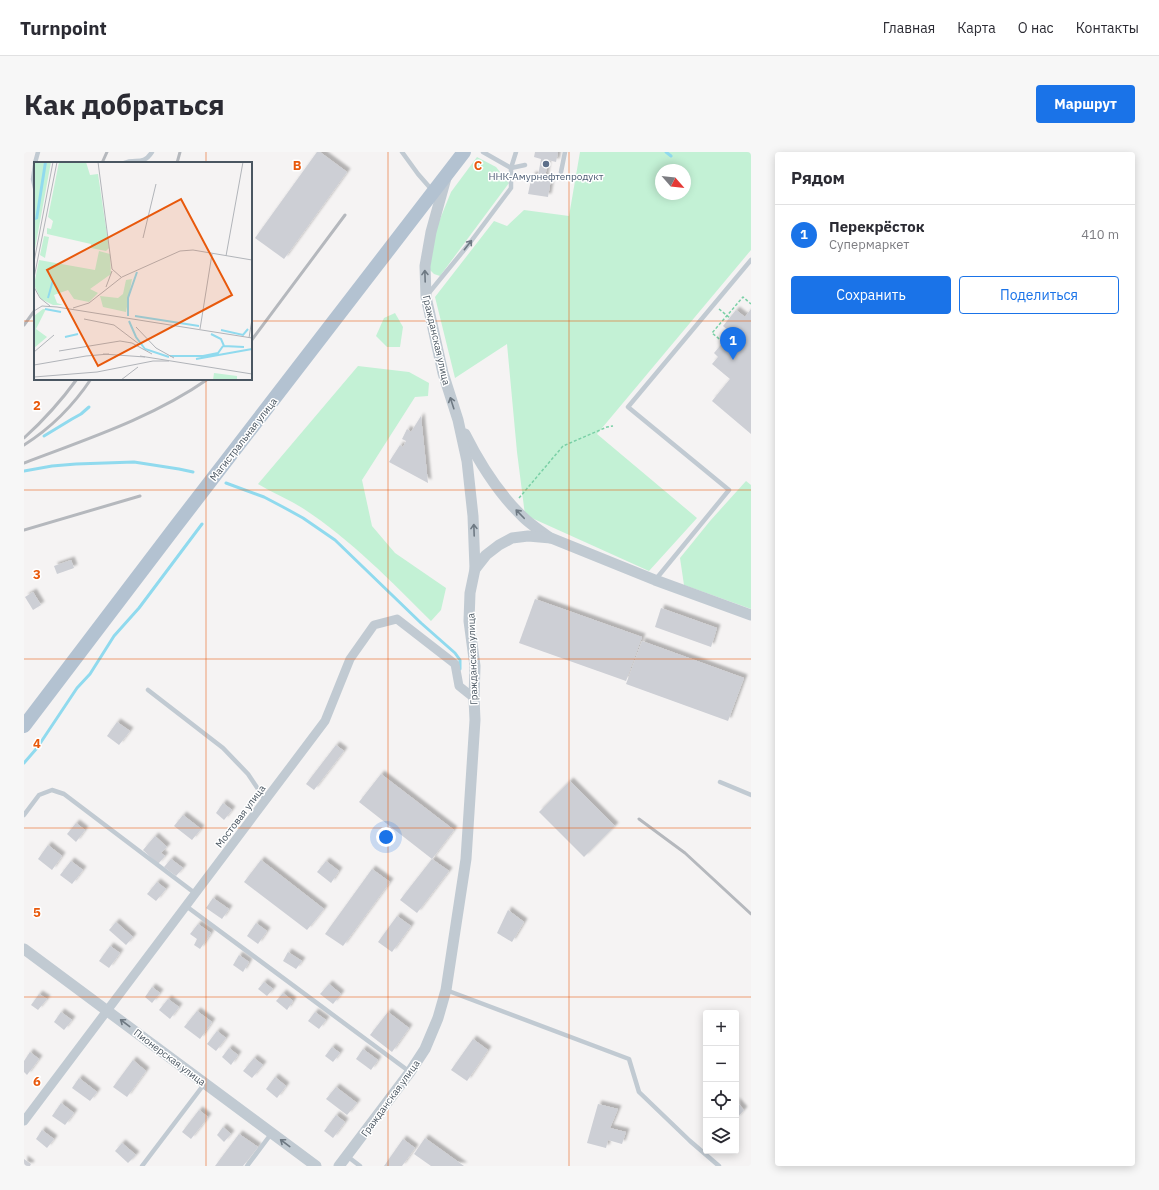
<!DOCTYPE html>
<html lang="ru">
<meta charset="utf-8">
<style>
body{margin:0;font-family:"IBM Plex Sans",sans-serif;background:#f7f7f7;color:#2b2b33}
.controls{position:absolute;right:12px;bottom:12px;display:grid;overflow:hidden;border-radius:4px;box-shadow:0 2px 10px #0003}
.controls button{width:36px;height:36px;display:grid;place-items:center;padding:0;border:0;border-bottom:1px solid #e1e1e2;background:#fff;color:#2b2b33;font:20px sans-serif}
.compass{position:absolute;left:631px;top:12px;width:36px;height:36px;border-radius:50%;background:#fff;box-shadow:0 2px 10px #0003;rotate:118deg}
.you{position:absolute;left:362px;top:685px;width:14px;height:14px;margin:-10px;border:3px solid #fff;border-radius:50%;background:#1a73e8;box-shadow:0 0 0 6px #1a73e833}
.badge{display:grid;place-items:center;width:26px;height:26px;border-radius:50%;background:#1a73e8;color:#fff;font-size:13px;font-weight:700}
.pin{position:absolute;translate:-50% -33px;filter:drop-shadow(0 1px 2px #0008)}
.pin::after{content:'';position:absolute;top:21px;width:14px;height:12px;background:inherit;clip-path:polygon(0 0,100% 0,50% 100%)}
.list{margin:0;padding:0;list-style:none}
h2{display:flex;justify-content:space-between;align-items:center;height:52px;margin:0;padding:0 16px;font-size:17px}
h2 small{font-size:13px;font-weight:400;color:#7c7c81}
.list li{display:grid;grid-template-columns:26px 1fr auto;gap:12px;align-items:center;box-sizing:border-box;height:60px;padding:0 16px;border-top:1px solid #e1e1e2}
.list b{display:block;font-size:15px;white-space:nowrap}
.list p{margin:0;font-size:13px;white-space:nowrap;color:#7c7c81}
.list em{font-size:13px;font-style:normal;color:#7c7c81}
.actions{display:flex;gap:8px;padding:12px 16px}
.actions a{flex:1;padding:9px 0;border:1px solid #1a73e8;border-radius:4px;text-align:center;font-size:14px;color:#1a73e8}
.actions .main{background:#1a73e8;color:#fff}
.icon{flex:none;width:22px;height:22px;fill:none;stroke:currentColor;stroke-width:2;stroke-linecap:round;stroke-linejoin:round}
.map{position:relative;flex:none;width:727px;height:1014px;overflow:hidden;border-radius:4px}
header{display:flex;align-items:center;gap:24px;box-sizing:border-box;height:56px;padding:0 20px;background:#fff;border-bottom:1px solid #e1e1e2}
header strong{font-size:19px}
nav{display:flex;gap:22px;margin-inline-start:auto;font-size:14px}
.intro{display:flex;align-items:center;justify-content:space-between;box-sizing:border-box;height:96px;padding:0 24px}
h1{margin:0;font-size:28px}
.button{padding:10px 18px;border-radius:4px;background:#1a73e8;color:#fff;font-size:14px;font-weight:700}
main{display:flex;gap:24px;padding:0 24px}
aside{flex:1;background:#fff;border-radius:4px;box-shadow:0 2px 10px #0003}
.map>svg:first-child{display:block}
</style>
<header>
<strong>Turnpoint</strong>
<nav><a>Главная</a><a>Карта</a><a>О нас</a><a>Контакты</a></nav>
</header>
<div class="intro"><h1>Как добраться</h1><a class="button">Маршрут</a></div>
<main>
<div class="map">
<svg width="727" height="1014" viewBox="0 0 727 1014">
<defs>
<filter id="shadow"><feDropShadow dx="3.5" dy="-3.5" stdDeviation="1" flood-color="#0004"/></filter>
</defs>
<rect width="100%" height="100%" fill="#f5f3f3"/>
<g fill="#c3f1d5" fill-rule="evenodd">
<path d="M 556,0 L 727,0 L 727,98 L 573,282 L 673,366 L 625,419 L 501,363 L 493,300 L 483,192 L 431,226 L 411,145 L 470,69 L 483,74 L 500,58 L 545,64 ZM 637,18 L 661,18 L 661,42 L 637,42 Z"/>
<polygon points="453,5 472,15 485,31 416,124 410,122 405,117 412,77 427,40"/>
<polygon points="371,161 379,175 376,195 363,195 352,184 360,166"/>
<path d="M 334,214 L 385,220 L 405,231 L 404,244 L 391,245 L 338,328 L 348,374 L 371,401 L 422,436 L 417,458 L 407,469 C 367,429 327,388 280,357 C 266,348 249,341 234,332 Z"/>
<polygon points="722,329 727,333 727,457 660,433 656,406 686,369"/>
</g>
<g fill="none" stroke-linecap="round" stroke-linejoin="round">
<g stroke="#90daee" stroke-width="3">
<polyline points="642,0 647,4"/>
<polyline points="20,284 48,267 57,262 65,255"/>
<polyline points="0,319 28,314 52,312 110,310 155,317 169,320"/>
<polyline points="202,331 240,345 259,355 279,366 311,388 397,471 431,501 436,508 436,517"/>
<polyline points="0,611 13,596 53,536 66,522 90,484 115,456 178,372"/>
</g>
</g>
<g fill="#cdcfd5" filter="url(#shadow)">
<polygon points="293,0 296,0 323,20 260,107 231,86"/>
<polygon points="511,0 534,0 532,10 524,8 521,26 527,27 524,45 504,42 508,23 514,24 517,7 510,5"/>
<polygon points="727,157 727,282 688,249 706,227 688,212 694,205 690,201 707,181 699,174 712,158 721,165"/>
<polygon points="397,264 404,331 365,310 376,293 379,295 382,289 378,287 383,277 387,280"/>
<polygon points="47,408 50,416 33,422 30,414"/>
<polygon points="9,440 17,453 9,458 1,445"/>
<polygon points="511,447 618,485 602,529 495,491"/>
<polygon points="637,456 693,476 687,495 631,475"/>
<polygon points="618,489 720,526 704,569 602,532"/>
<polygon points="93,570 106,579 95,593 83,584"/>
<polygon points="312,593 320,599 290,638 282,632"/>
<polygon points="357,622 430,678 408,707 335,650"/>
<polygon points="546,629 591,674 560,705 515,660"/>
<polygon points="199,651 208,658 200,668 192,661"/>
<polygon points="159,663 177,677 168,688 150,674"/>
<polygon points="52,671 61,678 52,690 43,682"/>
<polygon points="131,684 143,695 137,701 141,704 134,712 119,698"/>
<polygon points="24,693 38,704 28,718 14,707"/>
<polygon points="147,707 159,716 152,724 140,715"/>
<polygon points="408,707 425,719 393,761 376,748"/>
<polygon points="237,708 300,757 283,778 220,730"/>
<polygon points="47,709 59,718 48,732 36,723"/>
<polygon points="302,709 315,719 307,731 293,720"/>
<polygon points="348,717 366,730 319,794 301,782"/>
<polygon points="133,730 142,737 132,749 123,742"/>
<polygon points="189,746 205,757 198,767 182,756"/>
<polygon points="484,758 500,770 488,790 473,781"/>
<polygon points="373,764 387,774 368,800 354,790"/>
<polygon points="92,770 109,785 102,793 85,778"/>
<polygon points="232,771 243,779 234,792 223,784"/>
<polygon points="174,772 187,781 176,797 170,793 173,787 166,782"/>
<polygon points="86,794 96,801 85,816 75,809"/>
<polygon points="264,800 278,809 272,817 259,809"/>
<polygon points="215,803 225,810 219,820 209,813"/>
<polygon points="240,830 249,837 243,844 234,837"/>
<polygon points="305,832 317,842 309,852 296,842"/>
<polygon points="128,835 136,841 128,851 121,845"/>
<polygon points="259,841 269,849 263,858 252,849"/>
<polygon points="15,842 23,847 14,858 7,853"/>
<polygon points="144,847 155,855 146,867 135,858"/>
<polygon points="173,859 188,870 176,887 160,875"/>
<polygon points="37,860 48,868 40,878 30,870"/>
<polygon points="291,860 302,868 295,877 284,869"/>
<polygon points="364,860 385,876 368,900 346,883"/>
<polygon points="193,879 202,886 192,899 183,892"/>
<polygon points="449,887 464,898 443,929 427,918"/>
<polygon points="308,895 316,901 309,910 301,904"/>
<polygon points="205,896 214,903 207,913 198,905"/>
<polygon points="339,897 354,908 347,918 332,907"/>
<polygon points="6,900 15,907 3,923 0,920 0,909"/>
<polygon points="230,906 239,913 228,926 219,919"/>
<polygon points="109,908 122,919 103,945 89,935"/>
<polygon points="251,925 262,934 253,946 242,937"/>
<polygon points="55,926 73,940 66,949 48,936"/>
<polygon points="312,935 333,951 323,963 302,947"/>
<polygon points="712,949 720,958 712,967"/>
<polygon points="37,951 50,961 41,973 28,964"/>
<polygon points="574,952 594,957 586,976 602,980 598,992 584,988 582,996 563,991"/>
<polygon points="175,958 184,965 167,987 158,980"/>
<polygon points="312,963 321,970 309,986 300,979"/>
<polygon points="199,975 207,982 200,990 193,983"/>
<polygon points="18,978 30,987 23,996 12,987"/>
<polygon points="215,982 234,995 219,1014 191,1014"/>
<polygon points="401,986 440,1014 407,1014 390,1002"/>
<polygon points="379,987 391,996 378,1014 360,1014"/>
<polygon points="98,991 112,1003 104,1011 91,999"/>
<polygon points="0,1007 7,1012 6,1014 0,1014"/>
</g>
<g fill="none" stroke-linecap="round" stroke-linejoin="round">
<g stroke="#7ad0a6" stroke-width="1.5" stroke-dasharray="3 2" stroke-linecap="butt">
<polyline points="695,157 706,166"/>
<polyline points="699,190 688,181 719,145 727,152"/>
<polyline points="495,346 539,294 583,275 589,274"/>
</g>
<g stroke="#c1cad2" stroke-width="4.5">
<polyline points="378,0 394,22 408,38"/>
<polyline points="459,0 487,16 501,13"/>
<polyline points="11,11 14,0"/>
<path d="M 100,11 C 112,6 119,14 128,0"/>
<polyline points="11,13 9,27 11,36"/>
<polyline points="537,20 541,0"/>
<polyline points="404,142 445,92 487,36 487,16 492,0"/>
<polyline points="632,427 705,338 604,255 727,108"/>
<polyline points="124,538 199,596 224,622 242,649"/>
<polyline points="696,630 727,643"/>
<polyline points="0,663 15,643 28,638 40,642 172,742"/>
<polyline points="162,754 386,920"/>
<polyline points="422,838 605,907 615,940 666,989 695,1014"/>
<polyline points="323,1004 336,1014"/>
<polyline points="118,1014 181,931"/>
<polyline points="223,1014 247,982"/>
</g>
<polyline stroke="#c1cad2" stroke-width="9" points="0,969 301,569 326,507 350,473 373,467 431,512 435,534 450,546"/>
<g stroke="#c1cad2" stroke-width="11">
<path d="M 441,282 C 456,312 474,341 499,365 C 507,373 517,379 526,386"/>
<polyline points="451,417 462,403 475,393 488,386 504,384 527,386 631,428 727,463"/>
<polyline points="0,797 292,1014"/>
<polyline points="315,1014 386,920 401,897 414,866 422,838 442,707 451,568 450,546 451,514 445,469 446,441 451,417 449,364 443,309 434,268 419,221 402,145 401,114 407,80 422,26"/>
</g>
<polyline stroke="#b3c2d1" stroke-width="14" points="0,574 152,374 440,0"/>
<g stroke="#b5b8bd" stroke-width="3">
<polyline points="78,11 83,0"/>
<polyline points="153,11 156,0"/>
<polyline points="0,173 11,158"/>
<polyline points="227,189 321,63"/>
<path d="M 0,286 C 20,268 37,249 53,227"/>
<path d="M 0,293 C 27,276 49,254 67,227"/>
<path d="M 0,311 C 63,287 128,266 184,227"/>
<polyline points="0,378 116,344"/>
<polyline points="615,667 661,701 727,762"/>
</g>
</g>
<defs><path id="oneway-shaft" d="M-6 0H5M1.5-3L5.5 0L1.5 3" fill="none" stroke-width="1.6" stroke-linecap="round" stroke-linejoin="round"/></defs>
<g stroke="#6e7983">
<use href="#oneway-shaft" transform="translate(444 93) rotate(-52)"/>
<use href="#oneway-shaft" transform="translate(401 124) rotate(-92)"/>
<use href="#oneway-shaft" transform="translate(428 251) rotate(-108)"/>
<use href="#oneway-shaft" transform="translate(496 362) rotate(-134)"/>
<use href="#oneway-shaft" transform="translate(450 378) rotate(-92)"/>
<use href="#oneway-shaft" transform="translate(101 871) rotate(-143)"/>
<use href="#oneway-shaft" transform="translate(261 991) rotate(-143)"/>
</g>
<path fill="none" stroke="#e8590c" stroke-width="1" stroke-opacity="0.55" d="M 182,0 L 182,11M 364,0 L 364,1014M 545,0 L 545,1014M 0,169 L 11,169M 227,169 L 727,169M 182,227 L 182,1014M 0,338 L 727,338M 0,507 L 727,507M 0,676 L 727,676M 0,845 L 727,845"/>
<circle fill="#5c6f8a" stroke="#fff" stroke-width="1.5" cx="522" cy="12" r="4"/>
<g text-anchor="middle" stroke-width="3" stroke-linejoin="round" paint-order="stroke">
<g font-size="10" fill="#4e5e75" stroke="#fff">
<text x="522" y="28">ННК-Амурнефтепродукт</text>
</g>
<g font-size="10" fill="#4a5661" stroke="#fff">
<text transform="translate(413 188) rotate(77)" y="4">Гражданская улица</text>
<text transform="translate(219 287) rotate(-52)" y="4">Магистральная улица</text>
<text transform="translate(448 507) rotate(-92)" y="4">Гражданская улица</text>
<text transform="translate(216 664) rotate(-53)" y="4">Мостовая улица</text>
<text transform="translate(146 905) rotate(37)" y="4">Пионерская улица</text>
<text transform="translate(366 946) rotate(-54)" y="4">Гражданская улица</text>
</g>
</g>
<g transform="translate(10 10)">
<rect width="218" height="218" fill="#f5f3f3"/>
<path d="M 0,0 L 17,0 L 0,92 ZM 25,0 L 52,0 L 56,13 L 64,12 L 75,86 L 72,89 L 57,86 L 57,82 L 13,72 L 13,66 L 17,67 L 19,59 L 14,55 ZM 10,74 L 15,75 L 11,96 L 6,93 ZM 65,89 L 76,92 L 77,112 L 56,127 L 64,131 L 55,140 L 40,137 L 34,128 L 20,133 L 23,141 L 29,143 L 19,143 L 7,137 L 0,123 L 5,98 L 61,108 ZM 98,117 L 92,150 L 69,145 L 66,134 L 84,136 L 89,132 L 92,118 ZM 9,147 L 12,147 L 2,167 L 13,175 L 0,186 L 0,154 ZM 180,211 L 203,214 L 203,217 L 179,218 Z" fill="#c3f1d5"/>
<path d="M 10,0 L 13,0 L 4,57 L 1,58 Z" fill="#90daee"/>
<path fill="none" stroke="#90daee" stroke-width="2" d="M 14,136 L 19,118M 11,147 L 27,150M 94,154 L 94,136 L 103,110M 101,154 L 165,164M 95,159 L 102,175 L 111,187 L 135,195M 187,168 L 209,173 L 214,167M 177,172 L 187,177 L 190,184 L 210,185M 31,175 L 44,172M 136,194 L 169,194 L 184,191 L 189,184M 162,197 L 218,187"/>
<path fill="none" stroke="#b1b4b9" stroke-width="1" d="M 64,0 L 78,107 L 87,115M 109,76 L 122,22M 192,94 L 209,0M 0,100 L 19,0M 0,116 L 23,0M 0,125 L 6,136 L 16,144M 72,125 L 78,109M 39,146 L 55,141 L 88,115 L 146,89 L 159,88 L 218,98M 0,149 L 8,144 L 23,145 L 218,176M 50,157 L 80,163 L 105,182M 102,165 L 122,186 L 140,196M 166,167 L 178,92M 215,176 L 218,157M 25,189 L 86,179 L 98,181 L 118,192M 0,190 L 20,173M 69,192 L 111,195M 106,194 L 218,212M 0,203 L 52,194 L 75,192M 0,215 L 63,210 L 119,199 L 135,199M 87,218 L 104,205"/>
<path fill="#e8590c" fill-opacity="0.15" stroke="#e8590c" stroke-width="2" d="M 147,37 L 198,133 L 64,204 L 13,108 Z"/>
<rect width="218" height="218" fill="none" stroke="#4a5661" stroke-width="2"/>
</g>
<g font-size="13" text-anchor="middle" font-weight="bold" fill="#e8590c" stroke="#fff" stroke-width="3" stroke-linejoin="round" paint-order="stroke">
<text x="273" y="18">B</text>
<text x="454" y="18">C</text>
<text x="13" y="258">2</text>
<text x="13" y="427">3</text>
<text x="13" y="596">4</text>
<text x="13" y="765">5</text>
<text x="13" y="934">6</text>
</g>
</svg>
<div class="controls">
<button>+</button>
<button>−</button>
<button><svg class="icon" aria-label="locate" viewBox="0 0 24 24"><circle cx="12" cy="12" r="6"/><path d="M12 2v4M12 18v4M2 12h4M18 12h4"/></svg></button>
<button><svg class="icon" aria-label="layers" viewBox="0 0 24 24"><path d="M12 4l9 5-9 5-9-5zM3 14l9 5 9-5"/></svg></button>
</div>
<svg class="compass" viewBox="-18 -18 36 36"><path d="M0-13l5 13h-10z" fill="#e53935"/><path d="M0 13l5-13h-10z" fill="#7c7c81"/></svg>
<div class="you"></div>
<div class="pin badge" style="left:709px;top:208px">1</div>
</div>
<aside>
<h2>Рядом<small></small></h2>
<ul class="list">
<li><span class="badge">1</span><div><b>Перекрёсток</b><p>Супермаркет</p></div><em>410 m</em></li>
</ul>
<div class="actions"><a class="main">Сохранить</a><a>Поделиться</a></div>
</aside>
</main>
